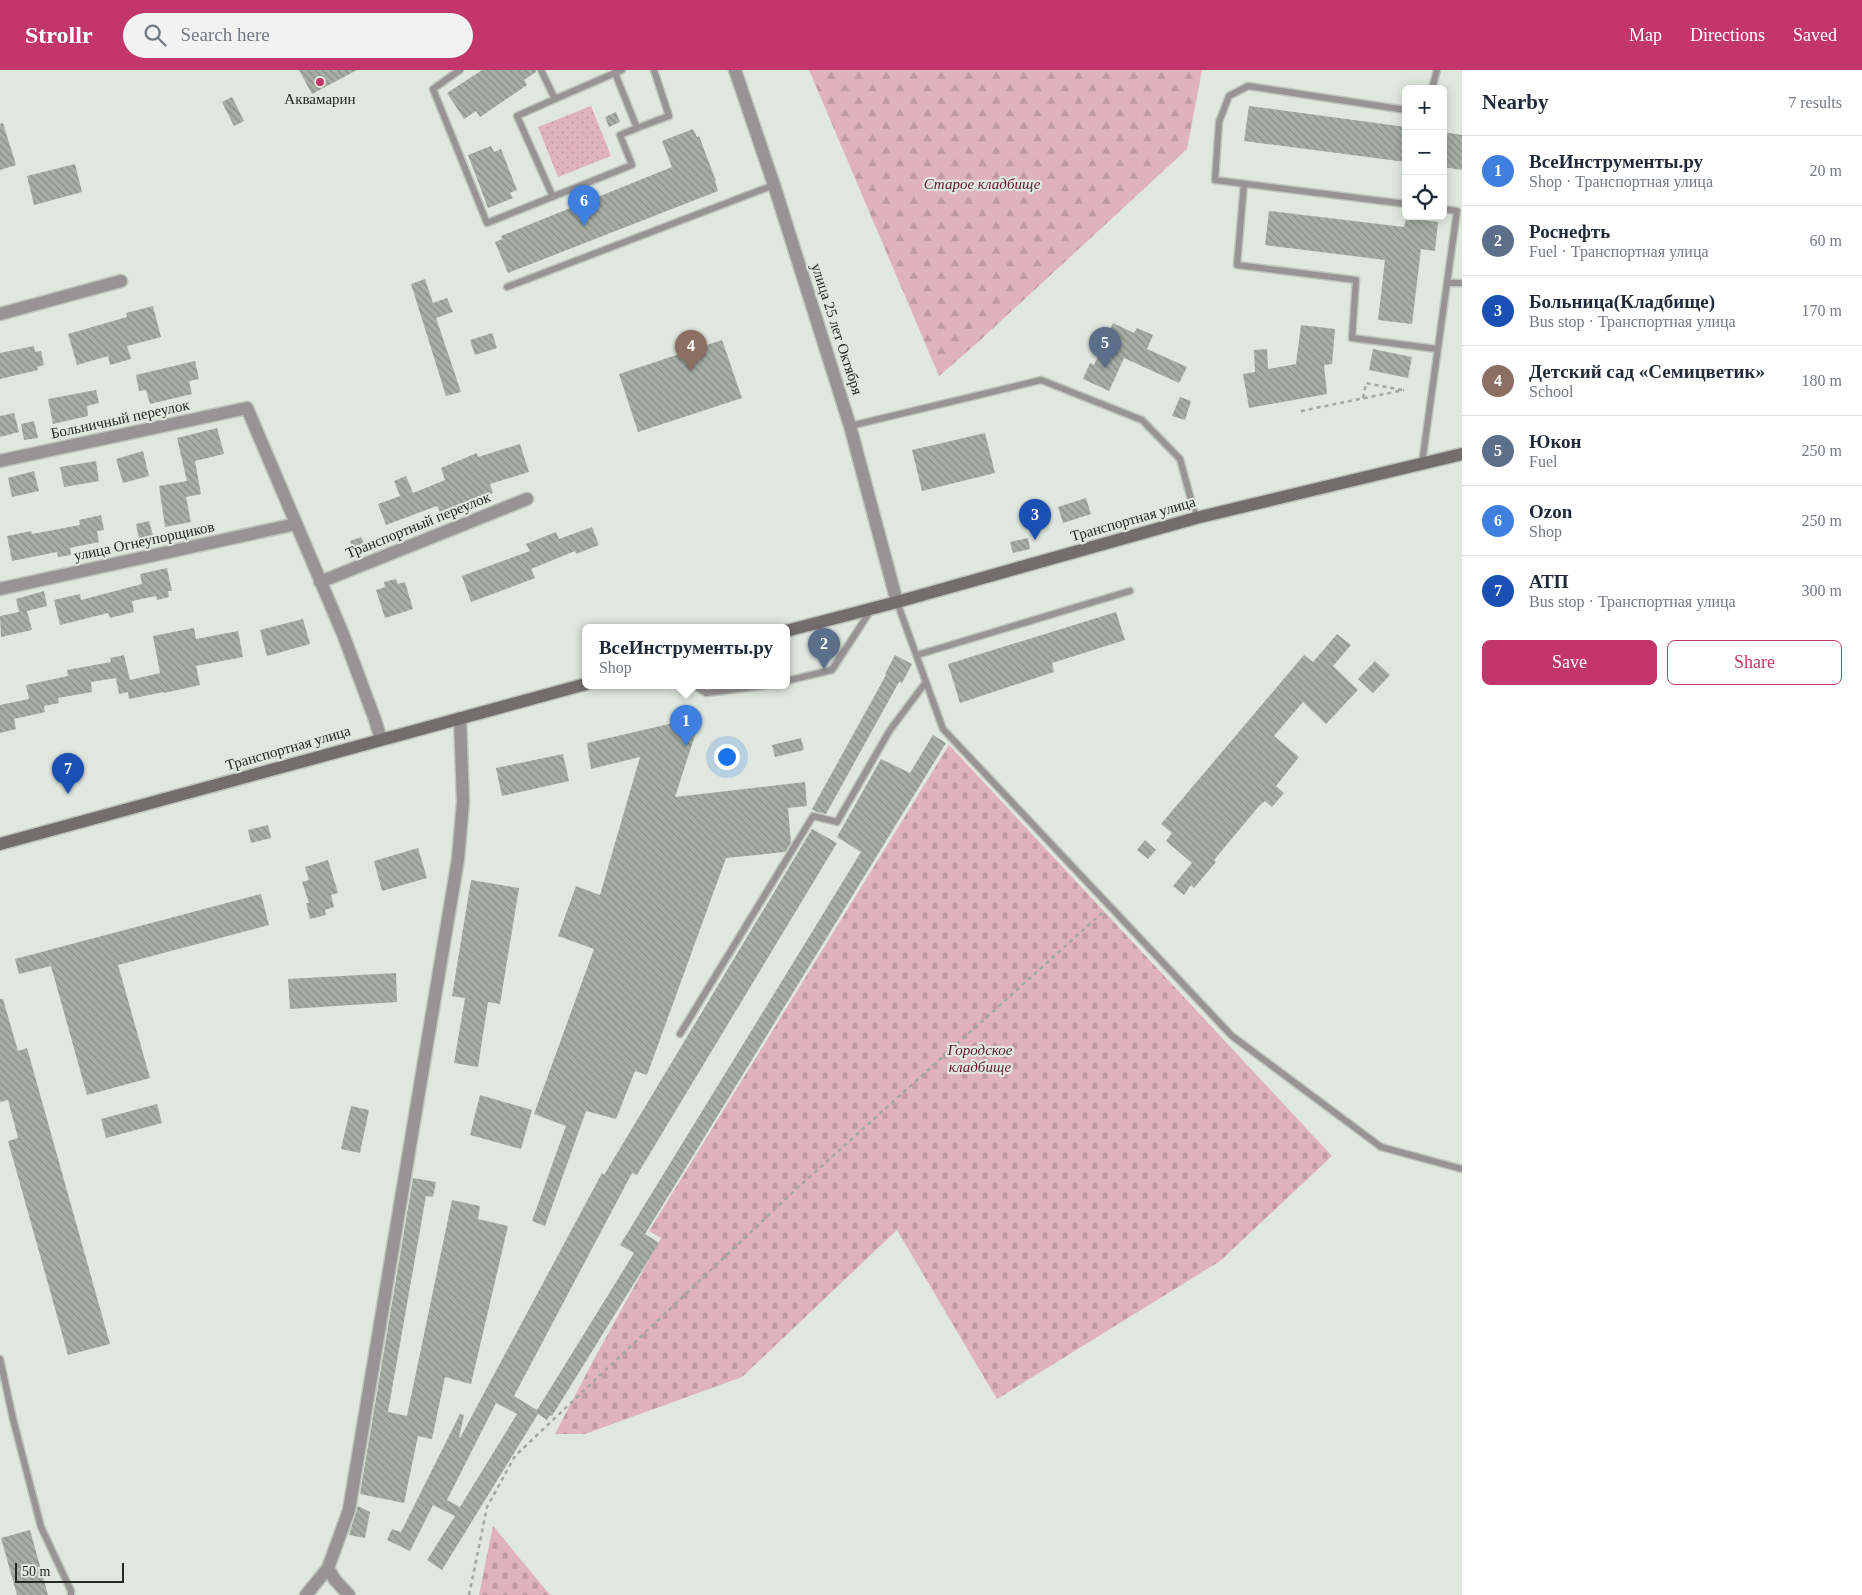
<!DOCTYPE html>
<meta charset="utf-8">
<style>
body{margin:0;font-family:"Times New Roman",serif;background:#f2f2f3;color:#1f2937}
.controls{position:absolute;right:15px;top:15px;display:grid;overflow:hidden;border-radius:8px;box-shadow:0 2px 12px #0003}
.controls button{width:45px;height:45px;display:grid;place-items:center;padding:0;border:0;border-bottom:1px solid #e0e1e3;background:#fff;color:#1f2937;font:25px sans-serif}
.scale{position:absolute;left:15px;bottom:12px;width:109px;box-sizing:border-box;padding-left:5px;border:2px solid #252825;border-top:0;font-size:14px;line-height:18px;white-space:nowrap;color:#252825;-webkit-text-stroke:4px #dfe7de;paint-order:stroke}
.you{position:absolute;left:726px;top:686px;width:18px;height:18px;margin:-12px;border:4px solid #fff;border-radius:50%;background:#1a73e8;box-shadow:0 0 0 8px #1a73e833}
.badge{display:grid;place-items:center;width:32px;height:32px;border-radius:50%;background:#c2366a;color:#fff;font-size:16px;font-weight:700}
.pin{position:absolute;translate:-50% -41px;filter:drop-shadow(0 1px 2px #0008)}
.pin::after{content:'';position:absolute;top:26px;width:18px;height:15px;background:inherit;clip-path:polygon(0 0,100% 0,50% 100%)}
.popup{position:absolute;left:582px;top:554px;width:208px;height:65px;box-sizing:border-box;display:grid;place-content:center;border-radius:8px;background:#fff;filter:drop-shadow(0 1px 4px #0005);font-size:16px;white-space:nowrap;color:#747a83}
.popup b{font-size:19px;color:#1f2937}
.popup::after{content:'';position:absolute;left:50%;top:100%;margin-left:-10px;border:10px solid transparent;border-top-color:#fff}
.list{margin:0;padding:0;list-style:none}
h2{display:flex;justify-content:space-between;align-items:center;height:65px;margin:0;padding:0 20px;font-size:21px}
h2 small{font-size:16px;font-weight:400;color:#747a83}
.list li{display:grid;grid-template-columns:32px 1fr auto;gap:15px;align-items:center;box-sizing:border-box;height:70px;padding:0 20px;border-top:1px solid #e0e1e3}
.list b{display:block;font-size:19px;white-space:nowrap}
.list p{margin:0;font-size:16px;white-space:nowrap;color:#747a83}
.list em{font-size:16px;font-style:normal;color:#747a83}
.actions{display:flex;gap:10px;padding:15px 20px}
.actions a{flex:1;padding:11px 0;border:1px solid #c2366a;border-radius:8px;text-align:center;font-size:18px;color:#c2366a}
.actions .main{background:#c2366a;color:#fff}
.icon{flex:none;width:28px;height:28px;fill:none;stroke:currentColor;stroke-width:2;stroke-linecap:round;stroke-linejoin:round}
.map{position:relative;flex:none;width:1462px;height:1525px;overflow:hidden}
header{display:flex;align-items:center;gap:30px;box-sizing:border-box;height:70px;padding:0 25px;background:#c2366a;color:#fff}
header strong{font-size:24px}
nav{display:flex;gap:28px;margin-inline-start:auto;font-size:18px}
.search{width:350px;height:45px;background:#f2f2f3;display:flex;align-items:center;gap:12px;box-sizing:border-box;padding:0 18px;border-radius:28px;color:#747a83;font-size:19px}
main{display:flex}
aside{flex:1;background:#fff}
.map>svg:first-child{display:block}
</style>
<header>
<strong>Strollr</strong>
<div class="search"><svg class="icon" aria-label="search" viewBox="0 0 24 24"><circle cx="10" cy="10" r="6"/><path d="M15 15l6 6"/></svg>Search here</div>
<nav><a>Map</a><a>Directions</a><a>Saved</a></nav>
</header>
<main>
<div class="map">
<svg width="1462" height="1525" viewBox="0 0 1462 1525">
<defs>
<pattern id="grass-dots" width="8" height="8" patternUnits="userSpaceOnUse" patternTransform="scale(1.25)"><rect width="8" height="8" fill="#e0b2bd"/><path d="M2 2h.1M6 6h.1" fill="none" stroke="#c099a2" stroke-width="1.8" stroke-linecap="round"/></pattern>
<pattern id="forest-firs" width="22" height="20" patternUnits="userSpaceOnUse" patternTransform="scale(1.25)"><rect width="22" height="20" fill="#e0b2bd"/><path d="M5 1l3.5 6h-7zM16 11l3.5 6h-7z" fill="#c099a2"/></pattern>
<pattern id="cemetery-stones" width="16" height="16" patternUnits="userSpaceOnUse" patternTransform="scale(1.25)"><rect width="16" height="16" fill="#e0b2bd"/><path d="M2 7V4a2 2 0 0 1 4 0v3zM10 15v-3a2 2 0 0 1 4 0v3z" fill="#c099a2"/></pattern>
<pattern id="building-back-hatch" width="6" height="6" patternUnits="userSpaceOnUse" patternTransform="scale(1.25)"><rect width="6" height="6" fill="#a6aea6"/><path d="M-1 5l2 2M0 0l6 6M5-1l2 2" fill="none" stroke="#878e87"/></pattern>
</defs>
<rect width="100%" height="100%" fill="#dfe7de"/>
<polygon fill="url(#grass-dots)" points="591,36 611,86 558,107 538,57"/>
<polygon fill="url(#forest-firs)" points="809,0 1202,0 1187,79 977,273 939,306"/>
<g fill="url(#cemetery-stones)">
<polygon points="949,675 1332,1086 1220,1191 997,1329 897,1160 742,1307 585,1364 555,1364 593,1291 661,1168 649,1161"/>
<polygon points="493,1456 550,1525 479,1525"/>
</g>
<g fill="url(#building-back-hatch)" fill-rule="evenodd">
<polygon points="299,0 357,0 312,24"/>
<polygon points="482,0 536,0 536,2 524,10 527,15 480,47 476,41 464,49 447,23"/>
<polygon points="232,27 244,51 234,56 222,32"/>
<polygon points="1249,36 1406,57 1406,92 1244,71"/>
<polygon points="616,42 620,52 609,57 605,47"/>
<polygon points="3,53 16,95 0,100 0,54"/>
<polygon points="693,59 697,67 699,66 716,111 715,111 718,121 508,203 495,172 502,169 501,166 672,97 662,71"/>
<polygon points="1443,62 1462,65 1462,100 1443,97"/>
<polygon points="491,76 494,82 501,79 517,120 510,123 513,128 488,138 468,85"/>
<polygon points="75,94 82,122 34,135 27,106"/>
<polygon points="1269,141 1404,157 1406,148 1438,152 1435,181 1421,179 1412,254 1378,250 1385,190 1265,175"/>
<polygon points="425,209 433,233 447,228 453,242 436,248 461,322 446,326 411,214"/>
<polygon points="153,236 161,267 127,276 131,289 110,295 108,286 77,295 68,264 127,247 126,243"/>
<polygon points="1113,253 1134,263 1137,258 1153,265 1147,279 1187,297 1179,313 1124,288 1109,321 1083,309 1090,293 1094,295"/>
<polygon points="1301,255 1335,259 1332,294 1324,295 1327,324 1249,338 1243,304 1255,302 1254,280 1267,279 1268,299 1296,294"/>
<polygon points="492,263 497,278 475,285 470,270"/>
<polygon points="722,270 742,328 638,362 619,304"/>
<polygon points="34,276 35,282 41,281 44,295 37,297 38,300 0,309 0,283"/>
<polygon points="1373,279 1412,287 1408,308 1369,300"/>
<polygon points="195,291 199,309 189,311 192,324 150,334 146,320 139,321 136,305"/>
<polygon points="96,320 99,333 87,336 88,346 53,354 48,329"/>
<polygon points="1180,327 1191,331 1185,350 1172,346"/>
<polygon points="14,343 19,362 0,367 0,346"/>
<polygon points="34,351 38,368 24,370 21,354"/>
<polygon points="217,358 224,384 195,391 201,424 186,427 191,452 165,457 159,416 187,411 177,368"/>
<polygon points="985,363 995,403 922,421 912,380"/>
<polygon points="520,374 529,402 490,414 493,423 441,444 437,436 386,455 378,434 400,426 394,411 406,406 413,423 445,410 441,398 477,383 478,387"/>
<polygon points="143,381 149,406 123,413 116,389"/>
<polygon points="96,391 99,411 64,417 60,397"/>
<polygon points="34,401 39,421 12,427 8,408"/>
<polygon points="1086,428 1091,444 1063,453 1058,437"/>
<polygon points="101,445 104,460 97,461 99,472 70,478 71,485 58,487 57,482 12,491 7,466 31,461 32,464 80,455 79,450"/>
<polygon points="149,451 154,469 140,473 136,454"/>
<polygon points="592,457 599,475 576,484 575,481 531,499 535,508 471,532 462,506 530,481 526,474 556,462 559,469"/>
<polygon points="361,467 366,477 354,482 350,471"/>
<polygon points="1028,468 1030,479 1013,483 1010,472"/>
<polygon points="167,498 172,521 168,521 169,527 157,530 156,526 132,531 134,542 110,548 108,543 60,555 54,530 80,524 81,530 142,514 140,504"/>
<polygon points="396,509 398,514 405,512 413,539 385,548 376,520 385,517 384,512"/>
<polygon points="44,521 47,536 27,541 32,560 1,567 0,546 19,542 16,529"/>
<polygon points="1116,542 1125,570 1052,593 1054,602 960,633 948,594"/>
<polygon points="303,549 310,574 267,586 260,560"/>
<polygon points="194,558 196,569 238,561 243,587 196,596 200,615 164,623 164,622 129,629 128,622 119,624 116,608 91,612 92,622 58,628 59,633 44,636 45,642 14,649 16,659 0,663 0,635 29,629 26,615 68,606 67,600 111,592 110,588 124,585 130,610 160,603 153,566"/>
<polygon points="1337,564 1351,575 1333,596 1358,620 1326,654 1303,632 1274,666 1299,687 1276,716 1284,723 1272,737 1265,731 1259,736 1214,790 1216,792 1194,818 1191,815 1184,825 1173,816 1192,793 1166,771 1172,763 1161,754 1304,585 1313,592"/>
<polygon points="895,585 912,594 902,613 899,612 826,744 817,742 812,739 886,605 885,604"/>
<polygon points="1375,591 1390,605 1373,623 1358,609"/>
<polygon points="695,648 697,659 675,727 805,712 807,736 788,738 791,773 785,782 726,788 647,1005 635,1001 616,1049 586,1041 545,1156 532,1151 566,1056 534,1044 594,879 558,866 576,816 600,825 640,687 591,699 587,673"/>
<path d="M 933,665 L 946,673 L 645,1164 L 659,1173 L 552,1346 L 550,1345 L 547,1350 L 538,1344 L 442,1500 L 427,1490 L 455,1446 L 433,1435 L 410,1481 L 387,1470 L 392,1459 L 401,1462 L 460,1344 L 464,1345 L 459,1368 L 460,1368 L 602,1103 L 604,1105 L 812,759 L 837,773 L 637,1105 L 632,1103 L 514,1326 L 537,1340 L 634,1183 L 620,1175 L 861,782 L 837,767 L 881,689 L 910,703 ZM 496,1333 L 517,1344 L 460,1437 L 447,1430 Z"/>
<polygon points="801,668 804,680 775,687 772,675"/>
<polygon points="563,684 569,711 502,726 496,698"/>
<polygon points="268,755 271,768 251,773 248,760"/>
<polygon points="1145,770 1156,780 1148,789 1137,780"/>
<polygon points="418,778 427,808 382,821 374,791"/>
<polygon points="328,790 338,823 331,825 334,837 325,840 326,845 310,849 306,833 309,833 302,812 309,810 305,797"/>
<polygon points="471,810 519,818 500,934 488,932 478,997 454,993 465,928 452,926"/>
<polygon points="261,824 269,855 118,895 150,1008 87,1025 51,896 19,904 15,889"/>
<polygon points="396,903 397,932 290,939 288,909"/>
<polygon points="0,929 3,929 18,981 27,978 110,1274 68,1285 8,1071 18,1068 8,1030 0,1032"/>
<polygon points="480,1025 532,1040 521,1079 470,1065"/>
<polygon points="157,1034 162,1053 106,1068 101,1049"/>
<polygon points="351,1036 369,1040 360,1083 341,1079"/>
<polygon points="413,1108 436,1112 433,1127 426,1126 388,1342 407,1346 452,1130 480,1136 478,1149 508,1156 471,1314 445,1307 432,1369 418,1366 404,1433 360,1424"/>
<polygon points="358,1436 370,1442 365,1468 349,1465"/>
<polygon points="30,1460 48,1525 17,1525 1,1468"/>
</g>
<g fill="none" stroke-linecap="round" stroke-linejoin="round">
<defs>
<g id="service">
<polyline points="460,0 433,19 487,153 632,95 620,65 637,58 615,3 622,0"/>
<polyline points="541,0 555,29 517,46 553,127"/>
<polyline points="1432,19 1437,0"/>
<polyline points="555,29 615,3"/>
<polyline points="1406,40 1248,16 1229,26 1219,52 1215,110 1406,134"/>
<polyline points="637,58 669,46 654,0"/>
<polyline points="1244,114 1237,195 1356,210 1352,268 1437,279"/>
<polyline points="1448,213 1462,213"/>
<polyline points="507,217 774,115"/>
<polyline points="850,356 1041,310 1142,350 1180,389 1196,448"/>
<polyline points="1422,393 1457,141 1443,139"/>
<polyline points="897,532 943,659 1232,966 1381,1077 1462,1099"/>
<polyline points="917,585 1130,521"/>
<polyline points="786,611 832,600 871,540"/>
<polyline points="693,615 706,623 770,615"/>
<polyline points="680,964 813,746 837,752 890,660 926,612"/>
<polyline points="0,1289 13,1349 41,1457 71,1521 71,1525"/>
</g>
<g id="minor">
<polyline points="0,244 121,211"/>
<polyline points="0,391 247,338 343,564 374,647 381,669"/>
<polyline points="320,512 527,429"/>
<polyline points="0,519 296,454"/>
<polyline points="328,1498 335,1510 349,1525"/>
<polyline points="306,1525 328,1498 349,1440 458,789 463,732 460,648"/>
</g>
<polyline id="tertiary" points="735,0 774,115 850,356 897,532"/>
<g id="secondary">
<polyline points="786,561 897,532 1196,448 1462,384"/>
<polyline points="0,774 586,614"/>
</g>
</defs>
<use href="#service" stroke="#bec5bd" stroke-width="9"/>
<use href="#minor" stroke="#bec5bd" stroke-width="15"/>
<use href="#tertiary" stroke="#bec5bd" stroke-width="15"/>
<use href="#secondary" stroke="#bec5bd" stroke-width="15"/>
<g stroke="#a2a8a1" stroke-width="2.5" stroke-dasharray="4 4" stroke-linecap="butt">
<polyline points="1363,328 1366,313 1402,320"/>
<polyline points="1301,341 1404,320"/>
<polyline points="469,1525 487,1437 515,1386 793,1122 1102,843"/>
</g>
<use href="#service" stroke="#989394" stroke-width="6"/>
<use href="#minor" stroke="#989394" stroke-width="12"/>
<use href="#tertiary" stroke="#989394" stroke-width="12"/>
<use href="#secondary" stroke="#746d6e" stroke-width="12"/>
</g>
<circle fill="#c2366a" stroke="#dfe7de" stroke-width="2" cx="320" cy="12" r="5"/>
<g text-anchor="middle" stroke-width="4.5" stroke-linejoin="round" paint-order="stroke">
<g font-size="15" fill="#252825" stroke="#dfe7de">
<text x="320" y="34">Аквамарин</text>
</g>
<g font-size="15" font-style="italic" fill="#601732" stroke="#dfe7de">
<text x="982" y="119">Старое кладбище</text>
<text x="980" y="985">Городское<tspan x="980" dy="17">кладбище</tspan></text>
</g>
<g font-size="15" fill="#252825" stroke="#dfe7de">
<text transform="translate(837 259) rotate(72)" y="5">улица 25 лет Октября</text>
<text transform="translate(120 349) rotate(-12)" y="5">Больничный переулок</text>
<text transform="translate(1133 449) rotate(-16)" y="5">Транспортная улица</text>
<text transform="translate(418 455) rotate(-22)" y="5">Транспортный переулок</text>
<text transform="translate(144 471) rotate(-12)" y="5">улица Огнеупорщиков</text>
<text transform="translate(288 678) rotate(-16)" y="5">Транспортная улица</text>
</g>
</g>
</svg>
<div class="controls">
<button>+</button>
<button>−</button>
<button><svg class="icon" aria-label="locate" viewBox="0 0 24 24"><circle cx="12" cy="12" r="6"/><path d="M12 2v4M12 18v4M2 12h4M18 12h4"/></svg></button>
</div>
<div class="scale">50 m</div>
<div class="you"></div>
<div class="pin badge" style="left:686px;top:676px;background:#3f7fe0">1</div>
<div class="popup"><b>ВсеИнструменты.ру</b>Shop</div>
<div class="pin badge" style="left:824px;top:599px;background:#5c6f8a">2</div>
<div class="pin badge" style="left:1035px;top:470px;background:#1a4fb4">3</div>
<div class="pin badge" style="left:691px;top:301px;background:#8d6e63">4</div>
<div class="pin badge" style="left:1105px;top:298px;background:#5c6f8a">5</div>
<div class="pin badge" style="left:584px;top:156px;background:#3f7fe0">6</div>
<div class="pin badge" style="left:68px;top:724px;background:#1a4fb4">7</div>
</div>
<aside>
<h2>Nearby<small>7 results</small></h2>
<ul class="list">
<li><span class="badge" style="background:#3f7fe0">1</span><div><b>ВсеИнструменты.ру</b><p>Shop · Транспортная улица</p></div><em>20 m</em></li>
<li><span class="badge" style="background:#5c6f8a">2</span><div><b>Роснефть</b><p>Fuel · Транспортная улица</p></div><em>60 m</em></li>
<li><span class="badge" style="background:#1a4fb4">3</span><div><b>Больница(Кладбище)</b><p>Bus stop · Транспортная улица</p></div><em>170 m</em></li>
<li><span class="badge" style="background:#8d6e63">4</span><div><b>Детский сад «Семицветик»</b><p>School</p></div><em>180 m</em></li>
<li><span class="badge" style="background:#5c6f8a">5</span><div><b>Юкон</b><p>Fuel</p></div><em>250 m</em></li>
<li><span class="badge" style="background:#3f7fe0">6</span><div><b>Ozon</b><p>Shop</p></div><em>250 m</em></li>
<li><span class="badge" style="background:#1a4fb4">7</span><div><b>АТП</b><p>Bus stop · Транспортная улица</p></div><em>300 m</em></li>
</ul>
<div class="actions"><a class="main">Save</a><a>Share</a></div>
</aside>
</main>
